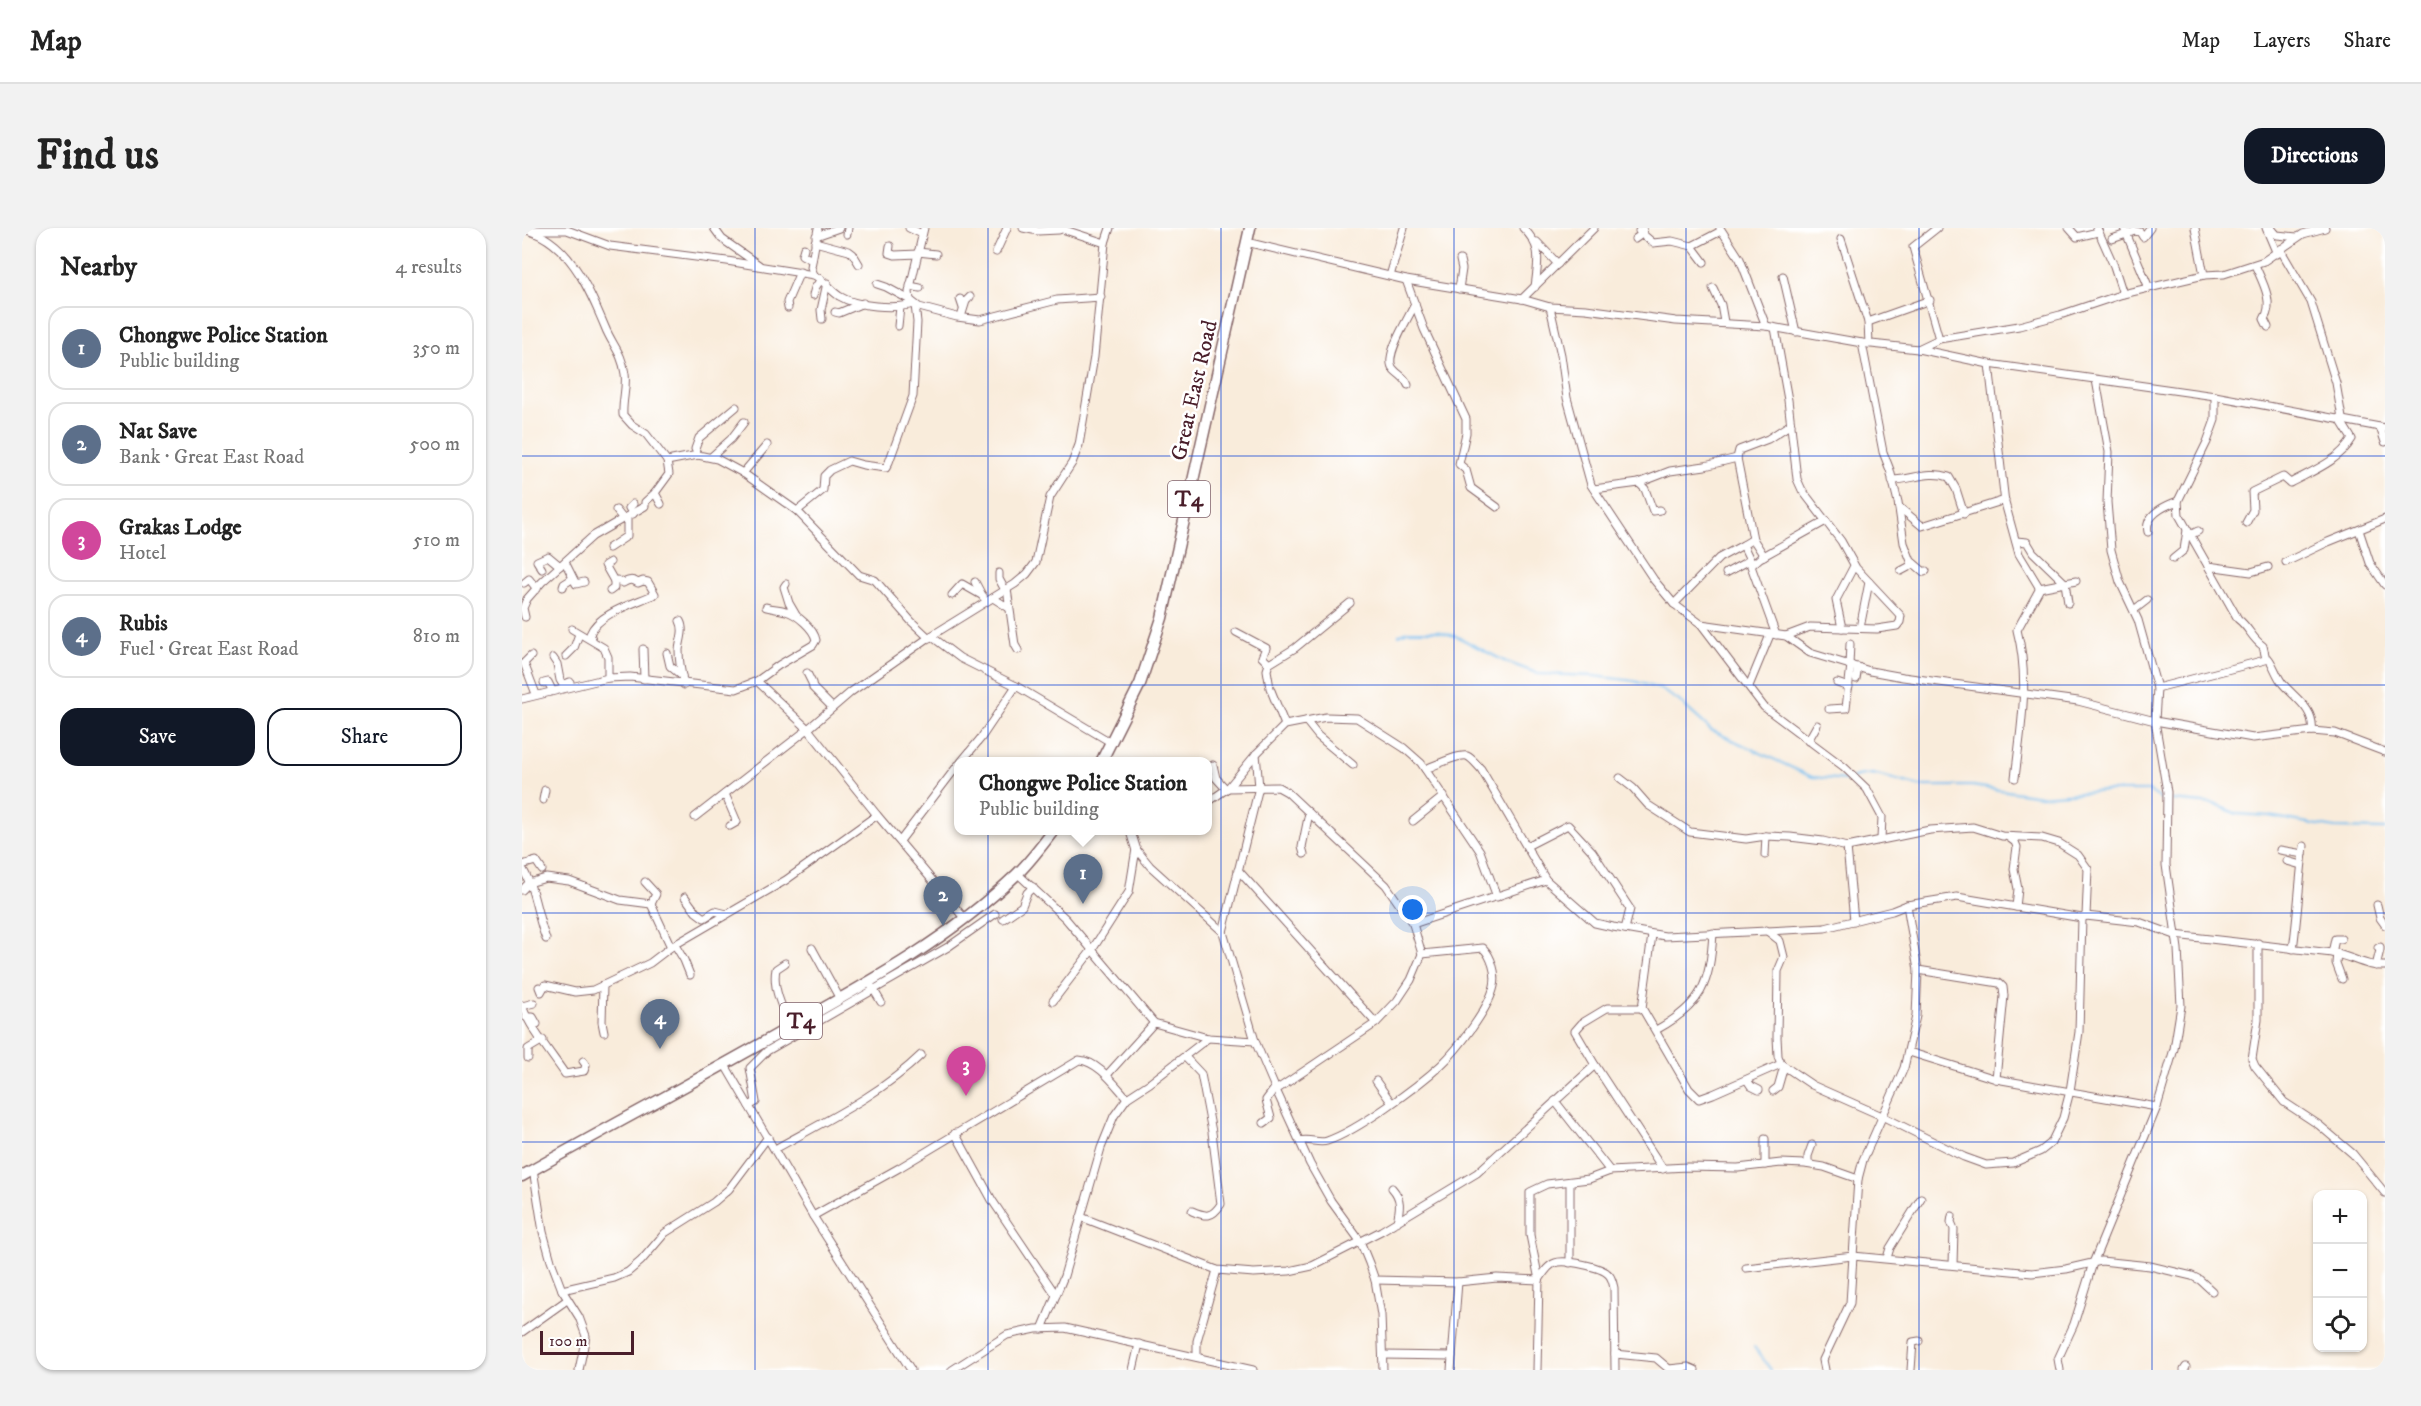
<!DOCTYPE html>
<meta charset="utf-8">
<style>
body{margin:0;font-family:"IM FELL DW Pica",serif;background:#f2f2f2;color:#222}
.controls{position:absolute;right:18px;bottom:18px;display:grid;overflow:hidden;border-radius:12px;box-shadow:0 2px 4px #0004}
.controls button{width:54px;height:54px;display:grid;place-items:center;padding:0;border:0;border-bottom:2px solid #e0e0e0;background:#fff;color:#222;font:30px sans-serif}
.scale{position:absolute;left:18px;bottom:15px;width:94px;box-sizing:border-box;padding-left:6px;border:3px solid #4a1f2b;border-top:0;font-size:16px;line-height:21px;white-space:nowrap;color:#4a1f2b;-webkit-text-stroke:4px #fff;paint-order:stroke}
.you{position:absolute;left:891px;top:682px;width:21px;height:21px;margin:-15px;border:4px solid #fff;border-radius:50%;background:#1a73e8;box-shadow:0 0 0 9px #1a73e833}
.badge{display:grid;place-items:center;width:39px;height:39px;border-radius:50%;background:#111827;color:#fff;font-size:20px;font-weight:700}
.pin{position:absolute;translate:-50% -50px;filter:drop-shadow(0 2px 3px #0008)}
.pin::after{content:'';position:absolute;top:32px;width:21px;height:18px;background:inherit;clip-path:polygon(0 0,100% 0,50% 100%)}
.popup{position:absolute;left:432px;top:529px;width:258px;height:78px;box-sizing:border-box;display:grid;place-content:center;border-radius:12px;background:#fff;filter:drop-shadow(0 2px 4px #0005);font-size:20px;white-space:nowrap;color:#767676}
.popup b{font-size:22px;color:#222}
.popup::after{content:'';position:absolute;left:50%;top:100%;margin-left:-12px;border:12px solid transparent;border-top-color:#fff}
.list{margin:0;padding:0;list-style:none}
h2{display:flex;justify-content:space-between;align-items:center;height:78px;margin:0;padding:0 24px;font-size:26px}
h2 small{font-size:20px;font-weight:400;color:#767676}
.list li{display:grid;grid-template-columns:39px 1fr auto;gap:18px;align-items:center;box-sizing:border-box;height:84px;margin:0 12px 12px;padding:0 12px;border:2px solid #e0e0e0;border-radius:18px}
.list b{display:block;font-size:22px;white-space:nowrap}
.list p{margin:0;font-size:20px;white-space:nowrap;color:#767676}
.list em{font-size:20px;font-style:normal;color:#767676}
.actions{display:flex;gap:12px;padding:18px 24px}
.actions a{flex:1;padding:14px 0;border:2px solid #111827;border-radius:18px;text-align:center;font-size:21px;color:#111827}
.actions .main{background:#111827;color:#fff}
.icon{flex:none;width:33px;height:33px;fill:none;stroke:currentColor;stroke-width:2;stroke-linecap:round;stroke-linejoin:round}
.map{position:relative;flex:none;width:1863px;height:1142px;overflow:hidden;border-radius:18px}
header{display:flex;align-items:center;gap:36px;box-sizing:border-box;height:84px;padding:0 30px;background:#fff;border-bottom:2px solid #e0e0e0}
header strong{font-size:28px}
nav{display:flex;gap:33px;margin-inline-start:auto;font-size:21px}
.intro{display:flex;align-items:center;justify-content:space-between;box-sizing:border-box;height:144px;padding:0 36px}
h1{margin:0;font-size:42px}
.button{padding:15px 27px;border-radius:18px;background:#111827;color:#fff;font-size:21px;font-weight:700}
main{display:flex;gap:36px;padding:0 36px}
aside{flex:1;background:#fff;border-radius:18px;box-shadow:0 2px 4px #0004}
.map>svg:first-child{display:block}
</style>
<header>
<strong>Map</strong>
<nav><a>Map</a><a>Layers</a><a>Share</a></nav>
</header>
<div class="intro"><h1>Find us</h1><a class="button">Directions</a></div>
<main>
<aside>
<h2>Nearby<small>4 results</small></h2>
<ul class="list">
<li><span class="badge" style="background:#5c6f8a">1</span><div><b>Chongwe Police Station</b><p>Public building</p></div><em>350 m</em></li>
<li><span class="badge" style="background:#5c6f8a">2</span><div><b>Nat Save</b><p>Bank · Great East Road</p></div><em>500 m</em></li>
<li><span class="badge" style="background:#d1479c">3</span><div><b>Grakas Lodge</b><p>Hotel</p></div><em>510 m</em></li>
<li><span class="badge" style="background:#5c6f8a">4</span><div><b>Rubis</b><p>Fuel · Great East Road</p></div><em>810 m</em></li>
</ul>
<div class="actions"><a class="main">Save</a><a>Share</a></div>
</aside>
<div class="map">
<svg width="1863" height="1142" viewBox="0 0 1863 1142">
<rect width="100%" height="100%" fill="#fff"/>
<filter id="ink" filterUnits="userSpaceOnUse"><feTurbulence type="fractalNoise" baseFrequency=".0167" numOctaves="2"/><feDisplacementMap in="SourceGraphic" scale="12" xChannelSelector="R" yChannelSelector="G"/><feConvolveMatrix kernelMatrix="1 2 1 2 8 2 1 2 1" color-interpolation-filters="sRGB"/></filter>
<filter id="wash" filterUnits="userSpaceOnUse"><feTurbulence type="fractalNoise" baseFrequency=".008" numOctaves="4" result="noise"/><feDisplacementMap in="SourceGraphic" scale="24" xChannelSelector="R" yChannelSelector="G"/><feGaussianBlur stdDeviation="1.35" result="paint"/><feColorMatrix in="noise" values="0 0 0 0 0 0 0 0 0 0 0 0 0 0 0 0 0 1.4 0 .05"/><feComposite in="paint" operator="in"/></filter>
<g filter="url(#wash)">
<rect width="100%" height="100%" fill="#f9ecdb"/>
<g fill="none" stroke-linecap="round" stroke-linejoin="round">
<g stroke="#77beef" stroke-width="2">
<polyline points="877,407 885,403 915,403 936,409 982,433 1017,446 1072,448 1112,453 1138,461 1156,472 1189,502 1290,549 1326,552 1335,548 1351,546 1398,558 1450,558 1519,568 1584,563 1627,563 1639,571"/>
<polyline points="1649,572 1692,576 1715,586 1747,588 1813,600 1863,601"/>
<polyline points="1232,1119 1249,1142"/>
</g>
</g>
</g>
<g filter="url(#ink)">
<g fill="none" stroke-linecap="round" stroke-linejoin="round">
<defs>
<g id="minor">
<polyline points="192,0 200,11 237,37"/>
<polyline points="387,0 400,6"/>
<polyline points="402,0 387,64 388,72 397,79 435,89 458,92 535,72 579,69"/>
<polyline points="501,0 516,3 537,2"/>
<polyline points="537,0 583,15"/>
<path d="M 1001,0 C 1021,19 1016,33 1013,59"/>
<polyline points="1198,0 1218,31 1244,98"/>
<polyline points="1415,0 1391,19 1417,111"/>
<polyline points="1547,0 1555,9 1576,4"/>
<polyline points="1575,0 1592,38 1601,66"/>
<polyline points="1602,0 1627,60"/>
<polyline points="1673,0 1682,47"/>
<polyline points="1744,0 1755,26"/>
<polyline points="1749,0 1755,7 1775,9"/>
<path d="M 0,1 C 46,10 67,61 83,99 C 90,117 100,124 103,146 C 105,159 100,173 101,187 L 110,197 L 124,206 L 145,233 L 176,227 L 195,231 L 221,245 L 275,283 L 337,347 L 353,352 L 389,393 L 407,410"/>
<path d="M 8,2 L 45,2 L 88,18 L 205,33 L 292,47 C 302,53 310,64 317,68 C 335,79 372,81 392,76"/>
<polyline points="1117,3 1131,15 1150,13 1170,18"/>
<polyline points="325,6 326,0"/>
<polyline points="294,8 317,0"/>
<polyline points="1113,11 1120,6 1121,0"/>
<polyline points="1319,11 1346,94 1347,116"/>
<polyline points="1590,11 1613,3 1618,4 1621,9 1628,0"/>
<polyline points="293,14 327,23 331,26 337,36"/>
<polyline points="724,14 884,52 1000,71 1028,79 1064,81 1154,93 1244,98 1340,115 1396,121 1467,136 1693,168 1863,200"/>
<polyline points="1015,14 1036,36"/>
<polyline points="368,18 367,25 373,27 396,26"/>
<polyline points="282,20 280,27 290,32"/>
<polyline points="1758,21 1789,74 1814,155 1820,190"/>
<polyline points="396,24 414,26"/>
<polyline points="474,24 485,0"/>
<polyline points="1182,34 1170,18 1199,3"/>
<path d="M 1733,37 C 1740,53 1753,75 1742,91 L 1746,99"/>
<polyline points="292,47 289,39 296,0"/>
<polyline points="868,48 882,0"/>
<polyline points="1261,48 1274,104"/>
<polyline points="884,52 902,101 944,191 944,205 937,236 944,242 949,260 975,279"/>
<polyline points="355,56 364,59 388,72"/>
<polyline points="388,58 398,60"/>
<polyline points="1191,60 1199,77 1202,94"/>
<polyline points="937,61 940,41 938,32"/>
<polyline points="291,67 293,60 299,51"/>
<polyline points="438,71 441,80"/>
<polyline points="1000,71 1072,0"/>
<polyline points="1028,79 1039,127 1045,170 1069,257 1132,352 1152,376 1179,396 1242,479 1322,539 1345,561 1360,589 1359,611"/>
<polyline points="266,80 265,74 278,44"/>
<polyline points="313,84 317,85 341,75"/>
<polyline points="439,89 444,73 448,69"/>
<polyline points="300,91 299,82 305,55"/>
<polyline points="1346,94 1408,72"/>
<polyline points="376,98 378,79"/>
<polyline points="1253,100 1266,172 1275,251 1280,262 1319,313 1334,340 1379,388 1378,394 1375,398 1355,401 1288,399 1264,408"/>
<polyline points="1340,115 1361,224 1368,242 1376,274 1382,315 1389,333 1402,344 1404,343"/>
<polyline points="1396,121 1417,111 1497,98 1538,87 1601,66 1682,47 1702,46 1742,33 1781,6 1803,0"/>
<path d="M 1467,136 L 1483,275 L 1497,326 L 1517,359 L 1517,362 L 1495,402 C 1508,451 1499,500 1493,550"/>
<path d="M 886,157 C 883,148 874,146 870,139 C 863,126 887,89 893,76"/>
<polyline points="1693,168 1693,192 1685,214 1656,273 1657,287 1686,338 1729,344 1746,339"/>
<polyline points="1858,199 1863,214"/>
<polyline points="176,227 173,221 177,210 214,179"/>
<polyline points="189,229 209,211 222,194"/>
<polyline points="1215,230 1231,311"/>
<polyline points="221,245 245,217"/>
<path d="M 1370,252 C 1390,252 1407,242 1427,249 L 1434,261 L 1442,286"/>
<polyline points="1117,255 1148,243 1183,238 1215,230 1217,222 1246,211 1269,196"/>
<polyline points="1072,261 1117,255 1123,261 1131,283 1138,282"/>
<polyline points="139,276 133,265 147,246 145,233"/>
<polyline points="1377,279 1400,298 1483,272"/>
<polyline points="94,282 101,291"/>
<polyline points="275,283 301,262 302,248 308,242 327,233 341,237 364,240 367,234 391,168 395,94 393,77"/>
<polyline points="111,286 107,280 111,276"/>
<path d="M 1724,295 L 1731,282 L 1730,264 L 1761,249 L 1768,255 C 1790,243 1816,234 1830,211 L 1817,190"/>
<polyline points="1837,302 1848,335 1863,357"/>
<path d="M 1626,304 C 1622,287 1642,278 1656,273"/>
<polyline points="1668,307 1676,303"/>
<polyline points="1494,313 1505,314 1511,324 1543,355 1546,375"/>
<polyline points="87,320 105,308 105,289"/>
<polyline points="1651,331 1662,322 1665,302"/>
<polyline points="43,334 54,356 62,354"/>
<polyline points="1764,334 1806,314 1863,291"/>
<polyline points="1230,336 1221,317 1231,311 1242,328"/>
<path d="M 1686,338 L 1716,391 C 1727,399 1730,411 1741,418 L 1744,431"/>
<polyline points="20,341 15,333 26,328 38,338"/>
<polyline points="1379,343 1392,336"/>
<polyline points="477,345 477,351 483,362"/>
<polyline points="1204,345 1228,332"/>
<polyline points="453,354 461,369"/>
<polyline points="2,355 7,351 15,361"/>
<polyline points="264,356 262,359 267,375 274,387"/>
<polyline points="41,359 42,356 50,351"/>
<polyline points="1517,360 1554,353"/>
<polyline points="485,361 493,417 496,422"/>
<polyline points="88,363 92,360 92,353"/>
<polyline points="430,367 440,356 461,368"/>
<polyline points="471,370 487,380"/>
<polyline points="1152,376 1197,330 1221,317"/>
<polyline points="1612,382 1625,372"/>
<polyline points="3,389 1,380 5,371 20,354 71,308 123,278 123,274 133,265"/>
<path d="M 158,393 C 163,402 158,412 157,422 C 157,434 159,445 162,457"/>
<polyline points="1179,396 1264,408 1288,425 1348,443 1381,449 1556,473 1633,493 1731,510 1790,503 1813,505 1863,524"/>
<polyline points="1320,400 1314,372 1332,338"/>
<polyline points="1338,400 1347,354"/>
<polyline points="50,401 82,420 86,429 86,450"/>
<polyline points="714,404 744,420 740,429 747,436"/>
<polyline points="1254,407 1229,338 1238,330 1304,293"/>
<polyline points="409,408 438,430 494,458 590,515"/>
<path d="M 70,411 L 68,406 C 76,385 114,375 133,366 L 126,354 L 121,353 L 116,355 C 110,351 107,352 101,355 L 95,352 L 92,353 L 83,337 L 88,334"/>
<polyline points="121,421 122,451"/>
<polyline points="145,425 148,438 160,448"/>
<polyline points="9,428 2,435 14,466"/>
<polyline points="44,428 52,420 57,406"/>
<polyline points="31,430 35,436 38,452 41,457 48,454"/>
<polyline points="1327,437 1328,416"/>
<polyline points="285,445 290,455 291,460 310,479"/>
<polyline points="1334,451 1336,439"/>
<polyline points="235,453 286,501 355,587 443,691"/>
<polyline points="22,455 26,454 30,462"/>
<polyline points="1315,455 1327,459"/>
<polyline points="1227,458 1248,407"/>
<path d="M 1635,460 L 1747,431 C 1752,438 1755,449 1761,456 C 1773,470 1793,481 1790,503"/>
<path d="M 0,471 L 86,450 L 108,449 L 214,461 L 235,453 L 257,437 L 291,417 L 294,412 C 292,401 275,386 264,383 C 258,381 251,381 244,379"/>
<polyline points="1307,481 1324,480 1329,437"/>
<polyline points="784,493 796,508 831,537"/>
<polyline points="763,497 748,460 745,442 747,436 773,420 828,375"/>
<polyline points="1286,513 1295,497"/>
<polyline points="439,534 459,510 494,458"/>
<polyline points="691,537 694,550 704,561"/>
<path d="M 903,541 C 912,538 936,526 945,528 C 950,530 955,537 959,541 L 1024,652 L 1073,695 L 1091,699 L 1143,708 L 1303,700 L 1370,683 L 1385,677 L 1435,669 L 1560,690 L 1564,688 L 1617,694 L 1653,707 L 1810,725 C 1829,728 1843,739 1863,738"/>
<polyline points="1098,550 1111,560 1126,577 1168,604 1224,611 1244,608 1268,609 1301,613 1325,619 1408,602 1451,599 1480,608 1520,610 1537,615 1556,627 1566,641 1564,688"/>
<polyline points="706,560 756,559 765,564 864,657 891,696 900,726 889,752 875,773 854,795 754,862"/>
<polyline points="203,566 215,594 208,598"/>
<polyline points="21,572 23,562"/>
<polyline points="686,574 706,560 734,526 763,497 804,489 835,490 882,520 899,535 958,623 975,669"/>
<polyline points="173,589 286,501 329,464 409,408 493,356 505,346 514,334 528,269 550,235 557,217 572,129 583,15 588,0"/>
<polyline points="891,593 922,568"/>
<polyline points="1486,609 1493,614 1495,619 1492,641 1496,661 1494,679"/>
<polyline points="378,613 436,537"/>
<polyline points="1005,618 1046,597 1070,623 1108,681 1103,701"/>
<polyline points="1325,619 1332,693"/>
<polyline points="614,621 628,638 701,704 733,813 754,862 788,936 809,973 838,1013 847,1035 853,1052 859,1087 861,1142"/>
<polyline points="1758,622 1781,626"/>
<polyline points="782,626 780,619 787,585"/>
<polyline points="1243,627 1244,608"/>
<polyline points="1765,633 1779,637"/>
<polyline points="0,637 14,633 20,642"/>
<path d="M 0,640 C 13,660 15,689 24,711"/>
<polyline points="716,642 854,795"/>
<polyline points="496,646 544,691 632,795 686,810 733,813"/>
<polyline points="123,654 134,666 129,676 149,719"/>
<polyline points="0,662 7,655 24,650 47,653 98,672 129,676"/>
<polyline points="163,669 174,684 182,690 193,683 205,686"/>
<polyline points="1855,677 1858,690 1863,697"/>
<polyline points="481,691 500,678 505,665 511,659"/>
<polyline points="891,696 1024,652"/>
<polyline points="1244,702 1258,713 1262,729 1256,743 1255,809 1256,828 1259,836 1290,857 1360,888 1442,929 1464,937 1491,935 1519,923 1529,915 1541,890 1548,863 1557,804 1560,690"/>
<polyline points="701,704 737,559 734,526"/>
<polyline points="1130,707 1120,780 1167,861 1177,871 1191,866 1259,836"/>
<polyline points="1736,715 1736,792 1730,831 1733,838 1762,874 1797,897 1831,926 1863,965"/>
<polyline points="153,717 162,732 168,747"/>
<polyline points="290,720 318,771"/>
<path d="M 1771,721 C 1776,686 1777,653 1782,618"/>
<polyline points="1810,725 1813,711 1819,711"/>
<polyline points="1815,725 1814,735 1820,751"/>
<path d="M 263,735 L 254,741 C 250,760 261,782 269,799"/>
<polyline points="1854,738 1858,722 1858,719 1856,720"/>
<polyline points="1396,742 1477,755 1481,759 1482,768 1474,851"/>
<polyline points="81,757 80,794 82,804"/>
<polyline points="17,759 19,764 23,757 53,764 71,762 128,735 149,719 264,652 355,587"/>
<polyline points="350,759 359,774"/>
<polyline points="531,773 570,722 607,664 614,621"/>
<path d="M 0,777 C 5,796 31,828 43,846 L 62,843 L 64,837 L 61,833"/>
<polyline points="0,778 12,775"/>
<polyline points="1120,780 1085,780 1060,795 1053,803 1073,837 1141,941"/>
<polyline points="4,789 11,789 15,796"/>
<path d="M 1134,802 C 1180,777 1188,756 1191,705"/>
<polyline points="1387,824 1474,851 1635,879"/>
<path d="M 663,829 L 679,846 L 690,904 L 699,976 C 690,990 684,989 670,983"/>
<polyline points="6,830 6,821 21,812"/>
<polyline points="203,837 291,988 389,1142"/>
<polyline points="585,847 632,795"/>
<polyline points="1225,852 1229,858 1237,862"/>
<polyline points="854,853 869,874"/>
<polyline points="1251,863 1256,859 1262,838"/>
<polyline points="1033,873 1088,943"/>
<polyline points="227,878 234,874 228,840 245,823 426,719 473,686"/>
<polyline points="742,895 749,890 744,872 753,860"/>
<polyline points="433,905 470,972 534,1067"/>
<path d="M 778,913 C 787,910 796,916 805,913 C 835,903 895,859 919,837 C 936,821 967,781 972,758 C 975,745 969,728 961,720 L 900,726"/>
<path d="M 253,921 C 303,893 358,867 399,827"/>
<polyline points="1286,936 1286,928 1290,917"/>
<polyline points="1243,937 1243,911"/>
<polyline points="11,941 21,1004 29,1033 40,1062 57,1089 64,1108 57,1142"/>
<polyline points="1048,954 1048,1035"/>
<path d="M 870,960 C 880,971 878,980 875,994"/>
<path d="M 291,988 L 377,940 L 557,832 C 576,833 593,857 605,870"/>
<polyline points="1430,988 1429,994 1432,1001 1431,1037"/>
<polyline points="559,989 695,1042 732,1045 767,1043 790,1038 859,1003 955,945 1073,837"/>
<polyline points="1365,1030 1368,1020 1399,970"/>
<polyline points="1224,1040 1331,1028 1510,1045 1544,1041 1579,1033 1628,1038 1670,1048 1678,1052 1690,1063"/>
<polyline points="853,1052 936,1054 975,1050 1017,1052"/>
<path d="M 1017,1052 C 1021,1046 1026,1037 1033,1035 C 1043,1031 1081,1039 1087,1047 C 1090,1050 1091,1056 1092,1060 L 1093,1142"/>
<polyline points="40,1062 92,1050 106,1044 119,1033 143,1005 192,974 207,961 246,909"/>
<polyline points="520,1101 542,1048 579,920 592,888 605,870 628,855 686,810"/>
<polyline points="0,1104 45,1072"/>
<polyline points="1093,1126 1134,1130 1147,1141 1166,1139 1173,1142"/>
<polyline points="861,1127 930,1128"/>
<polyline points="675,1129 675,1113 695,1042"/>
<polyline points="430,1142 485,1107 514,1101 543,1100 731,1142"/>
<polyline points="611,1142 617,1116"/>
<polyline points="929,1142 936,1054"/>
<polyline points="1015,1142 1017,1052 1008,1007 1008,964 1025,956 1067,951 1088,943 1165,939 1216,940 1259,935 1283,936 1302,939 1336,951"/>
<polyline points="1303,1142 1301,1132 1328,1075 1336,951 1341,932 1382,840 1394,788 1396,742 1385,677"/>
<polyline points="1389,1142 1391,1114 1397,1113"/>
<polyline points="1538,1142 1536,1131 1552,1096 1571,1035 1635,879 1652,821 1659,778 1656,721 1644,637 1645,564 1633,493 1635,460 1616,392 1598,354 1589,322 1585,274 1587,224 1574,152"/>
<polyline points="1662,1142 1664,1139"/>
</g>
<polyline id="tertiary" points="608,602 614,621"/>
<g id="trunk">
<polyline points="579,534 618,456 640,390 728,0"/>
<path d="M 0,948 C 91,896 184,848 275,795 C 352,752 429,709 494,647 C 508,634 520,617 532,602"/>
</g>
</defs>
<use href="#minor" stroke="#876769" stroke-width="9"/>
<use href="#tertiary" stroke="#876769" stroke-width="10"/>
<use href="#trunk" stroke="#876769" stroke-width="13"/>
<use href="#minor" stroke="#fff" stroke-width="7"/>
<use href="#tertiary" stroke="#fff" stroke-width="8"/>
<use href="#trunk" stroke="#fff" stroke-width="10"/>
</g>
</g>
<path fill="none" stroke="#1d4ed8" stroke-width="1.5" stroke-opacity="0.55" d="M 233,0 L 233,1142M 466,0 L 466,1142M 699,0 L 699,1142M 932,0 L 932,1142M 1164,0 L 1164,1142M 1397,0 L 1397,1142M 1630,0 L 1630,1142M 0,228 L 1863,228M 0,457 L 1863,457M 0,685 L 1863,685M 0,914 L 1863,914"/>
<g text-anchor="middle" stroke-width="5" stroke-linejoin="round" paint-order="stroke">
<g fill="#fff" stroke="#80626b" stroke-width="1.5">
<rect x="646" y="253" width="42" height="36" rx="4.5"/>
<rect x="258" y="775" width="42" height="36" rx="4.5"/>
</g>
<g font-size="21" font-weight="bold" fill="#4a1f2b">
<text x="667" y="278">T4</text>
<text x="279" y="800">T4</text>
</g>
<g font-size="22" fill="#4a1f2b" stroke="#fff">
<text transform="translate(671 162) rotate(-77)" y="8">Great East Road</text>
</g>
</g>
</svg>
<div class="controls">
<button>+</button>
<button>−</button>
<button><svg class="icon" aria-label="locate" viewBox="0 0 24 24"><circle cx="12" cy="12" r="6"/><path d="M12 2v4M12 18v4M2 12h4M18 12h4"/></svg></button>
</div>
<div class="scale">100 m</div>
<div class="you"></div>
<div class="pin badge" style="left:561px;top:676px;background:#5c6f8a">1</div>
<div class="popup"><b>Chongwe Police Station</b>Public building</div>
<div class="pin badge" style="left:421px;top:698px;background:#5c6f8a">2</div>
<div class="pin badge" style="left:444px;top:868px;background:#d1479c">3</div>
<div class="pin badge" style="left:138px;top:821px;background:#5c6f8a">4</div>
</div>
</main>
